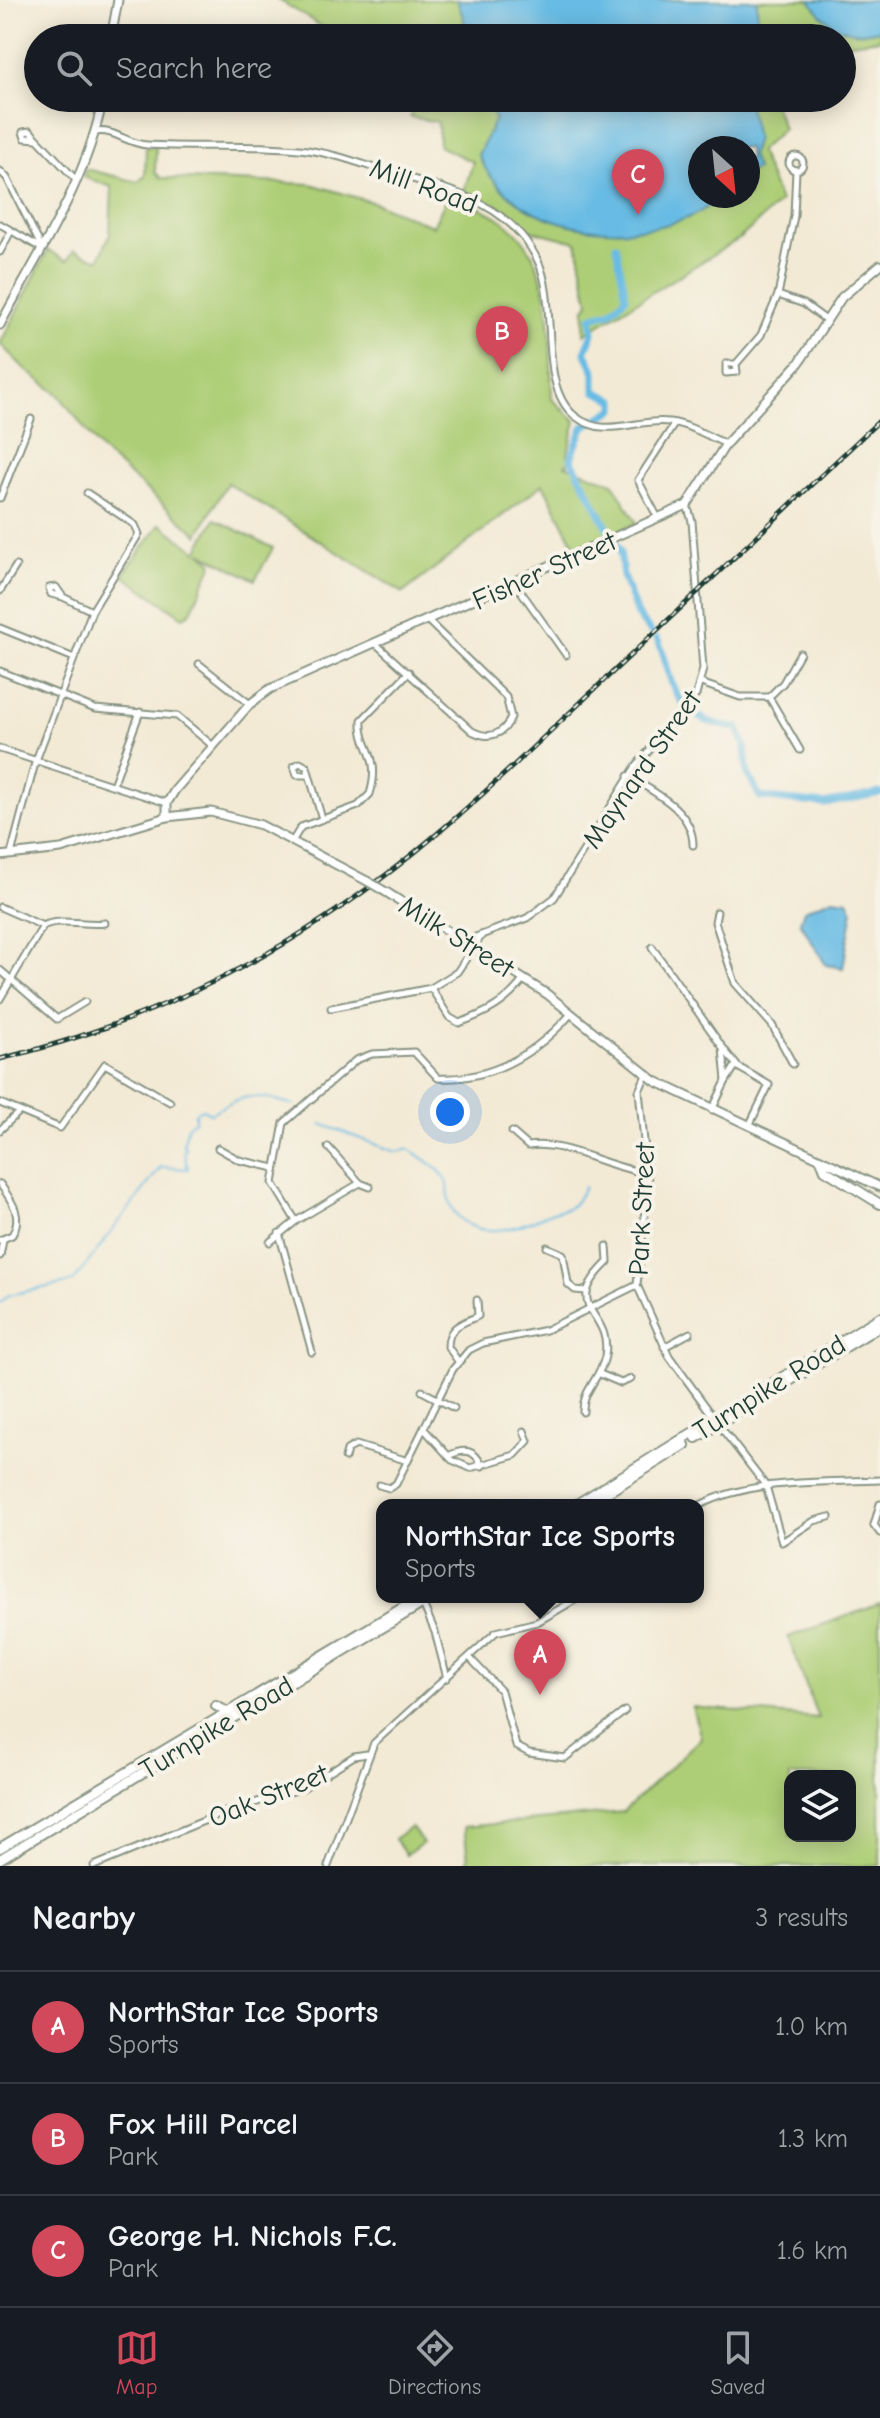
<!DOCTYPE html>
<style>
body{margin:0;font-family:"Comic Neue",sans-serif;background:#20242c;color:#f1f3f6}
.controls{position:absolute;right:24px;bottom:24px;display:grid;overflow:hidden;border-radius:16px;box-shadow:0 4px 20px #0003}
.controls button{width:72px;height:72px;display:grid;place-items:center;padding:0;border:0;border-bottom:2px solid #363941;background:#171b24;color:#f1f3f6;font:40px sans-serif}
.compass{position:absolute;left:688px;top:136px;width:72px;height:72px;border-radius:50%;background:#171b24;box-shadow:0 4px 20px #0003;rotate:153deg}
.you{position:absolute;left:450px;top:1112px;width:28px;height:28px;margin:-20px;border:6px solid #fff;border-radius:50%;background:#1a73e8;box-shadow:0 0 0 12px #1a73e833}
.badge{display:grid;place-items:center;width:52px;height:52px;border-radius:50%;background:#d1495b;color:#fff;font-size:26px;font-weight:700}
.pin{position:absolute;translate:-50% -66px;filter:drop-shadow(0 2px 4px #0008)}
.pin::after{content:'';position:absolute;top:42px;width:28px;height:24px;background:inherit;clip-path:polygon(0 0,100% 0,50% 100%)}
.popup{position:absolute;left:376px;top:1499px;width:328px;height:104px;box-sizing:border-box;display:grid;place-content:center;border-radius:16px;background:#171b24;filter:drop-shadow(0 2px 6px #0005);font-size:26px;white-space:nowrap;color:#9ea1a6}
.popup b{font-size:30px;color:#f1f3f6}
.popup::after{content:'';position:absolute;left:50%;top:100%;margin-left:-16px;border:16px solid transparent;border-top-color:#171b24}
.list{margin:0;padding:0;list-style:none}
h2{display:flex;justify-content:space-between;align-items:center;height:104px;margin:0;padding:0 32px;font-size:34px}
h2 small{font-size:26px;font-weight:400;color:#9ea1a6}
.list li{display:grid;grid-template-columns:52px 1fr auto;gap:24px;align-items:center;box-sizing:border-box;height:112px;padding:0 32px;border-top:2px solid #363941}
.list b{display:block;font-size:30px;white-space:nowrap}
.list p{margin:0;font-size:26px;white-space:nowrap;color:#9ea1a6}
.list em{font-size:26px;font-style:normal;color:#9ea1a6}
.icon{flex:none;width:44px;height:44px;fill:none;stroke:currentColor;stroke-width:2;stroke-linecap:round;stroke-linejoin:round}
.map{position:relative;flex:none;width:880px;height:1866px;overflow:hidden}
.search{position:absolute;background:#171b24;box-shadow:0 4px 20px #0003;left:24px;right:24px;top:24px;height:88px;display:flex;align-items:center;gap:20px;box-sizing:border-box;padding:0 28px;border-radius:44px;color:#9ea1a6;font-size:30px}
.sheet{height:440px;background:#171b24}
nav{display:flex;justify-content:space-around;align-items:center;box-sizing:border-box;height:112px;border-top:2px solid #363941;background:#171b24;font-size:22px;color:#9ea1a6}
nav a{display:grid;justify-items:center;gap:4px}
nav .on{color:#d1495b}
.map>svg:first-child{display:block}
</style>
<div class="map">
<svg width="880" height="1866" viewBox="0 0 880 1866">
<rect width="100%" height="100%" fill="#f7f3e8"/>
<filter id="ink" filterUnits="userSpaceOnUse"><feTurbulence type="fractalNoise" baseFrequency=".0125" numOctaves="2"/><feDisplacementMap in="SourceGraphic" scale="16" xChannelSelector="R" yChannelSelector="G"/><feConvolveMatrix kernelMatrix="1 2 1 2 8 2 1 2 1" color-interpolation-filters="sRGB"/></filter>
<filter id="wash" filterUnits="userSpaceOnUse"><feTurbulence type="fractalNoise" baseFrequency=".006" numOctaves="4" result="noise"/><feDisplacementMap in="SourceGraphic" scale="32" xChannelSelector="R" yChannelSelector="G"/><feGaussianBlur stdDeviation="1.8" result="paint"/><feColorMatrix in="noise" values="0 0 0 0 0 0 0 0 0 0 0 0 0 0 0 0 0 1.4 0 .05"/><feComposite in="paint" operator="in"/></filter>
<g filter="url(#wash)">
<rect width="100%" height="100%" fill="#f3ead5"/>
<g fill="#adce76" stroke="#668655" stroke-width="2" fill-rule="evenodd">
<polygon points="279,0 880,0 880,39 842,44 842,38 835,38 825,26 819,38 340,38"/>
<path d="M 404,98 L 772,98 L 783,129 L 759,151 L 780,202 L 739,239 L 584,334 L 585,308 L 589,303 L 577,242 L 526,229 L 508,213 L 464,191 L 473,162 L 439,146 L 438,122 L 410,117 L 414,109 L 427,110 ZM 700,148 L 748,148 L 748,196 L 700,196 Z"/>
<path d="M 146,147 L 156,147 L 155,172 L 161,178 L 311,184 L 375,203 L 433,226 L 449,194 C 466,201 483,208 499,218 C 558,256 549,339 552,399 L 576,421 L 568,453 L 570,461 L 565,465 L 613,483 L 637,523 L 577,550 L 543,484 L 403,593 L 227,483 L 198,535 L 102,451 L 58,394 L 25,369 L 0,344 L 48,250 L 67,261 L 74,250 L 99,260 L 110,234 L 112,187 L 83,177 L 86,169 L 138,182 L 145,176 Z"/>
<polygon points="215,519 273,548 255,580 200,552 212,562 211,568 190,613 183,617 125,577 124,573 160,524 197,551"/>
<path d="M 880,1604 L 880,1866 L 463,1866 L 468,1859 L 464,1827 L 623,1812 L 701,1738 L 692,1707 L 818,1718 L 788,1637 ZM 790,1776 L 850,1776 L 850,1836 L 790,1836 Z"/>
<polygon points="411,1827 423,1843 406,1855 394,1839"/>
</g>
<g fill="#68bbe4" stroke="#447c8c" stroke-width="2">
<polygon points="457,0 757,0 758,38 470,38"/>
<path d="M 810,0 L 880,0 L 880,30 C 849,38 826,26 810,0 Z"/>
<path d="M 474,98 L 747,98 L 756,138 L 751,155 L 756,169 L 748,174 L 748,148 L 700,148 L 700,196 L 717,196 C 705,214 684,220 665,225 C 598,241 509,223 478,155 L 495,119 L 491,111 Z"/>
<polygon points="833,898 848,900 853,910 843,968 826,965 800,922 804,910"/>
</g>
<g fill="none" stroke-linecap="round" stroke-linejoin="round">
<g stroke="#68bbe4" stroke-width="2">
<path d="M 321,1124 L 396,1152 L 410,1149 C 422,1158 441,1168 447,1182 C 450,1189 447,1198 451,1206 C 470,1242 512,1231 543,1216 C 567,1204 570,1217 584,1187"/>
<path d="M 0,1303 L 9,1295 L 73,1282 L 161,1167 L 188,1169 L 184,1153 L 186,1148 L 183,1145 L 188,1125 L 195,1121 L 195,1113 L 202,1109 L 211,1113 C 248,1092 252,1094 294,1105"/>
</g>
<g stroke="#68bbe4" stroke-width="7">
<polyline points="616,245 626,297 610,312 591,317 593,333 585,352 595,372 595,391 615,400 615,409 583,427 571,459 620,551 623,576 637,615 651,632"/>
<path d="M 657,639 C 666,654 666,671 673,686 C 686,716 709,725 738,728 L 745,746 L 747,772 L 760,797 L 824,804 L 880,793"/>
</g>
</g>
</g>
<g filter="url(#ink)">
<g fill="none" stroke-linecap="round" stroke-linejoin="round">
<defs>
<g id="minor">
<path d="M 96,132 C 114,129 128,144 147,145 C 197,148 248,144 299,149 C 328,152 353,161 381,170 C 441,188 508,198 538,261 C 559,305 537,386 575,416 C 605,440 636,418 669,422 C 688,424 708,436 726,444"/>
<polyline points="37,139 25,138 23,132 30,131 77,181"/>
<circle cx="796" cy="163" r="7"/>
<polyline points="0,171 7,178 42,248"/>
<polyline points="0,224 41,248"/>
<polyline points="0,252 11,231"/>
<polyline points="778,295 794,216 796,170"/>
<polyline points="736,364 726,364 726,373 737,372 736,364 761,335 778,295 804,304 826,320"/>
<polyline points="0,498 31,419"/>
<polyline points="658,518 638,480 675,423"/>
<polyline points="515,583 566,655"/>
<polyline points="0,591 16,566"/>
<polyline points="63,597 51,594 49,588 56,587 63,597 92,611"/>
<polyline points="0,628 74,658"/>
<path d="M 375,643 L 472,731 C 489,740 504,735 511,717 L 506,697 L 428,621"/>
<polyline points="199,664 250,704"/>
<polyline points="0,671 95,709 177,716 213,746"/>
<polyline points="701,683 740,697 769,697"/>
<polyline points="769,697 800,750"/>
<polyline points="769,697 783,683 800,653"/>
<polyline points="0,749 167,803"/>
<polyline points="309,775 297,775 294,766 300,763 307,767 322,819"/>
<path d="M 628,776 C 654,792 693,810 693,845"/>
<polyline points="113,785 140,712"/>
<path d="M 293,840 L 301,827 L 358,806 L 370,794 C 382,754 360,749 362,720 L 409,672"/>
<polyline points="11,854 35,763 92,611 139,534 135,525 87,493"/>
<polyline points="0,907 43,926"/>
<polyline points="717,912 715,922 735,983 772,1025 793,1064"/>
<path d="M 43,926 C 59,917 86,926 105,923"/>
<path d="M 482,935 L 457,972 L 431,988 L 449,1017 L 459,1023 C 487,1013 506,1003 524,979"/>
<polyline points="465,941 527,918 554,898 636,766 696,695 703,669 692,521 687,505"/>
<polyline points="652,947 723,1048 726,1081 712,1110"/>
<polyline points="0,970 57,1019 85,1002"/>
<polyline points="0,999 43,926"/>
<polyline points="331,1008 431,988"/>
<polyline points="723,1048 738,1067 769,1085 749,1126"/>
<polyline points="646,1075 639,1091 648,1181 637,1285 669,1356 715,1419"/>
<polyline points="726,1081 736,1065"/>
<polyline points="0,1103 60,1128 105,1064 170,1102"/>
<polyline points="0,1130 19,1112"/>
<path d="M 512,1132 L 528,1146 C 564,1140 609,1169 648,1173"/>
<polyline points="328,1147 360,1183 370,1187"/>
<polyline points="218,1148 239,1160 275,1168"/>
<path d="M 0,1184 C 11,1200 24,1216 12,1235 L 0,1240"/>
<path d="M 296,1221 L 273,1183 L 284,1123 L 356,1060 L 372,1054 L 414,1052 L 438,1078 C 493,1081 537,1052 571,1014"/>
<polyline points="279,1233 312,1352"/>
<polyline points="270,1242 296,1221 360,1183"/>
<polyline points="547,1247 563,1254 568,1284 575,1290 586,1291"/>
<polyline points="0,1256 3,1240"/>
<polyline points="664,1347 690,1333"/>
<path d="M 458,1361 L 448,1347 C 448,1326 461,1324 478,1316 L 477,1300"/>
<polyline points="600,1374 621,1383 631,1379"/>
<polyline points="422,1391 454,1408"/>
<path d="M 583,1412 C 582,1390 601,1378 605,1356 C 613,1310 558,1310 608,1262 L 607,1246"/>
<polyline points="719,1425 766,1486 782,1542 814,1521 829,1517"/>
<polyline points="424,1429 452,1460 470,1468 515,1455 528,1441 524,1431"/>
<path d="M 448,1456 C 464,1448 475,1449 482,1466"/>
<polyline points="345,1458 347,1450 356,1445 408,1461"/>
<polyline points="379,1485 389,1488 396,1484 453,1369 469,1350 483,1343 546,1330 637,1285"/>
<path d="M 698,1506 C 754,1478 819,1483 880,1480"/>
<polyline points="874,1525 880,1504"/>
<polyline points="874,1525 880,1533"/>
<polyline points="423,1604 435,1632 447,1678"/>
<polyline points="469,1657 501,1691 516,1746 529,1753 565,1758 625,1711"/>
<polyline points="94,1866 228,1811 303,1788 354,1756 367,1754"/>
<polyline points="328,1866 374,1743 496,1632 537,1622 580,1597"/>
</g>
<g id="major">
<polyline points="111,38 118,0"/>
<path d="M 0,325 C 39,251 87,182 103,98"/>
<polyline points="167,817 167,803 175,790 250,704 270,689 687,505 726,444 799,363 842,297 880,265"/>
<polyline points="0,856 61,849 167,817 211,812 261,825 367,881"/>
<polyline points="386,892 547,994 655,1081 880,1187"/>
</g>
<g id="highway">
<polyline points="821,1160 825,1170 880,1204"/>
<polyline points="696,1438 880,1326"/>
<polyline points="575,1505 880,1317"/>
<polyline points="587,1505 685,1445"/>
<polyline points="216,1706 228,1712"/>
<polyline points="0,1848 414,1601"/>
<polyline points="0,1859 433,1597"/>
</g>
</defs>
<use href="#minor" stroke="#899484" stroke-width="9"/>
<use href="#major" stroke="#899484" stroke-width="11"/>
<use href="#highway" stroke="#899484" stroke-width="12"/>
<use href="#minor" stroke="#fff" stroke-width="5"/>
<use href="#major" stroke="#fff" stroke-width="7"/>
<use href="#highway" stroke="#fff" stroke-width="8"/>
<defs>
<path id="rail" d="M 0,1059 C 144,1024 278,959 395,868 C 467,812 532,748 598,686 C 692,597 786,508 880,420"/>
</defs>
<use href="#rail" stroke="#1f3d34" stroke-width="5"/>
<use href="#rail" stroke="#f7f3e8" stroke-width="2" stroke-dasharray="6" stroke-linecap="butt"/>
<defs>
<polyline id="major-bridge" points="367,881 386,892"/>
</defs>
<use href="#major-bridge" stroke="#899484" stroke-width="11" stroke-linecap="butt"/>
<use href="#major-bridge" stroke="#fff" stroke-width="7"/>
</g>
</g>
<g text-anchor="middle" stroke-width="8" stroke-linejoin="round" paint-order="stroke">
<g font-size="28" fill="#1f3d34" stroke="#f7f3e8">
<text transform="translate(424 185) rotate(20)" y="10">Mill Road</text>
<text transform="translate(544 570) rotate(-24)" y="10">Fisher Street</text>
<text transform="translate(641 769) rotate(-55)" y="10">Maynard Street</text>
<text transform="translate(457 936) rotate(32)" y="10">Milk Street</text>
<text transform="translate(641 1209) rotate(-87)" y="10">Park Street</text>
<text transform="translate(769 1387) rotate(-32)" y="10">Turnpike Road</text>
<text transform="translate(216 1727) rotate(-31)" y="10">Turnpike Road</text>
<text transform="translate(268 1795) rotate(-22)" y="10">Oak Street</text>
</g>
</g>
</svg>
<div class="controls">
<button><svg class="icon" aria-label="layers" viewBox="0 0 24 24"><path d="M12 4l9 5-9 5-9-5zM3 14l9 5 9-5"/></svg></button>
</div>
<svg class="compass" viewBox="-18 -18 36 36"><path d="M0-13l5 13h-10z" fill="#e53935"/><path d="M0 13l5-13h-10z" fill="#9ea1a6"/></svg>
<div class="you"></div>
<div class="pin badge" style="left:540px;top:1695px">A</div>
<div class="popup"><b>NorthStar Ice Sports</b>Sports</div>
<div class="pin badge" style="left:502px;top:372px">B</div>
<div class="pin badge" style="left:638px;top:215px">C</div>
<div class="search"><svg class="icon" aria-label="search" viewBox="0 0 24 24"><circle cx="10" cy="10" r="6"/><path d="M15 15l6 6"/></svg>Search here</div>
</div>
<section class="sheet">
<h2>Nearby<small>3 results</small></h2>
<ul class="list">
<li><span class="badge">A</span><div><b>NorthStar Ice Sports</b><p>Sports</p></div><em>1.0 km</em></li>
<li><span class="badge">B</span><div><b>Fox Hill Parcel</b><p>Park</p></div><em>1.3 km</em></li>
<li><span class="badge">C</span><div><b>George H. Nichols F.C.</b><p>Park</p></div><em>1.6 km</em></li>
</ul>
</section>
<nav>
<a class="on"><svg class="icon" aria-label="map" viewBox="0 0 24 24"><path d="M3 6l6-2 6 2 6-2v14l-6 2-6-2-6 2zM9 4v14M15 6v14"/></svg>Map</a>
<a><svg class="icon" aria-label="directions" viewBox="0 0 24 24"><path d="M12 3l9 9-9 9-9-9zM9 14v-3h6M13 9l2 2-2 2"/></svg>Directions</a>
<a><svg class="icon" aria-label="saved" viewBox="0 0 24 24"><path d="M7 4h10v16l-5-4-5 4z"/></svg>Saved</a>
</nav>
